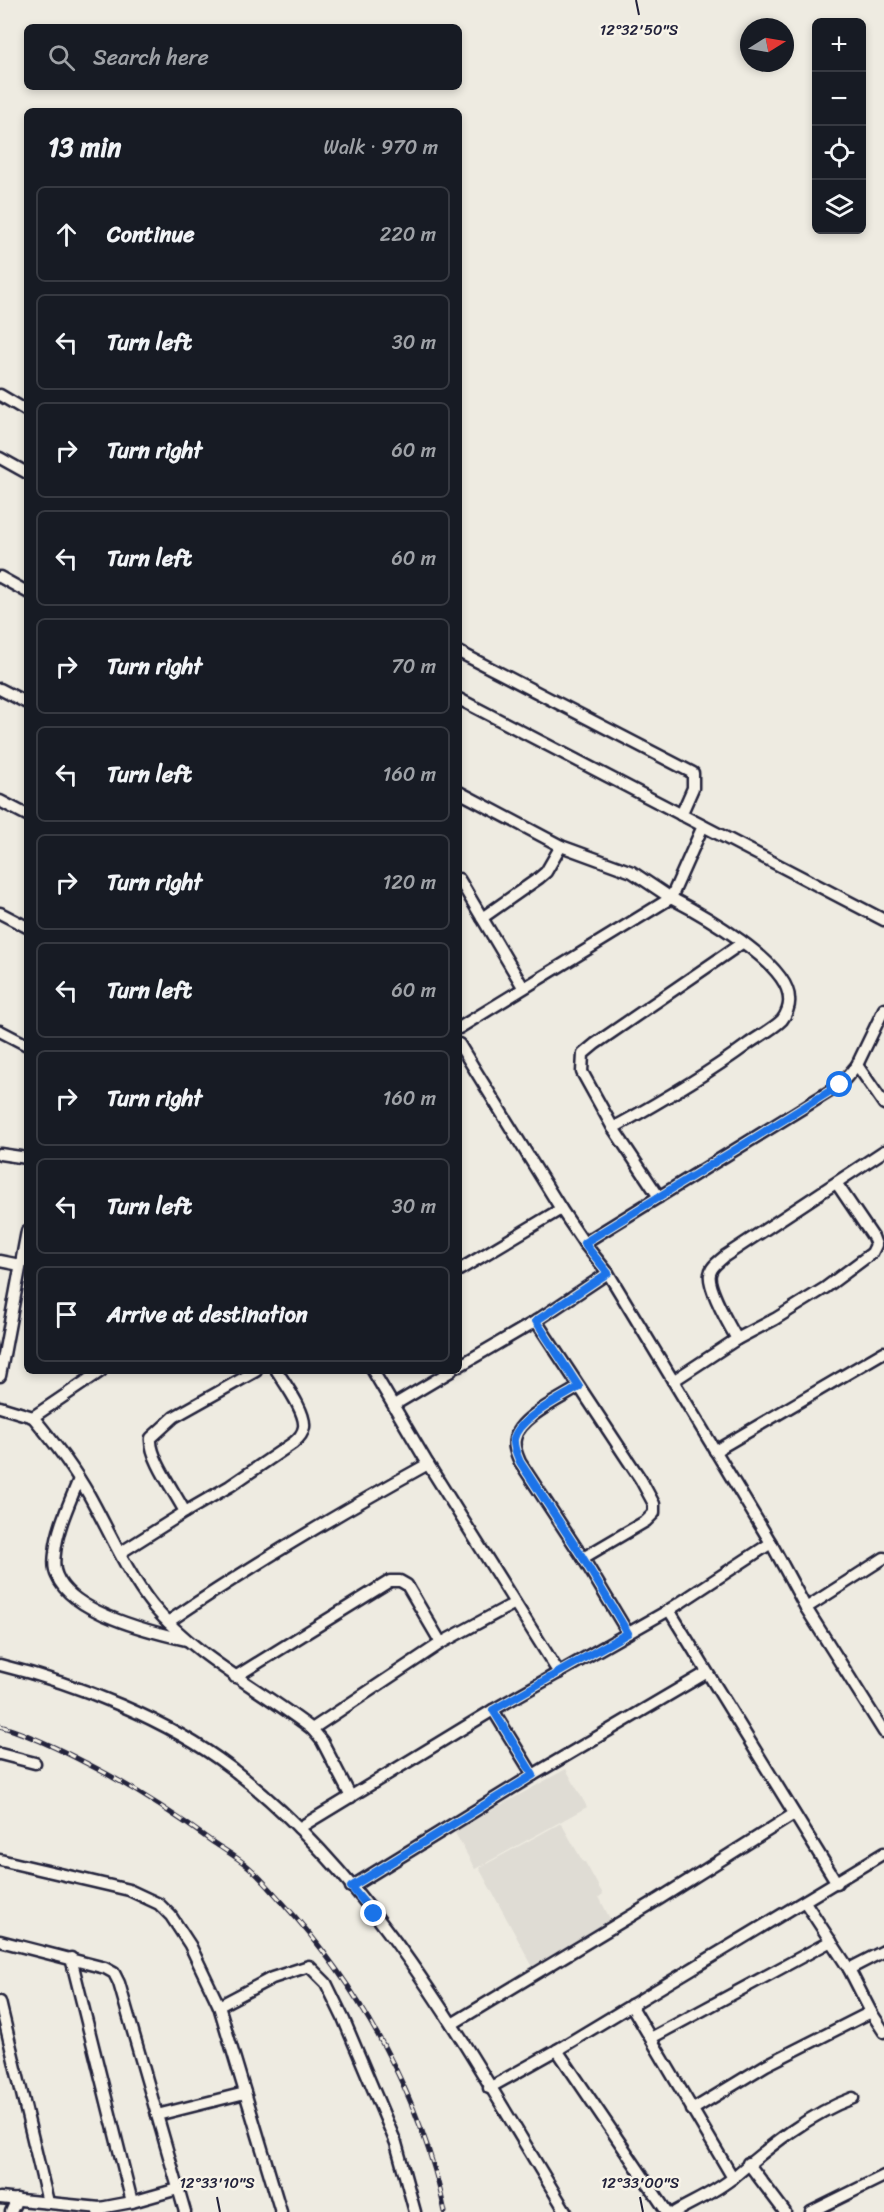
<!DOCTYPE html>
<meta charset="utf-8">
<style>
body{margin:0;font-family:Sriracha,sans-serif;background:#242831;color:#f1f3f6}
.controls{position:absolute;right:18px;top:18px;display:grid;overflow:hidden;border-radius:9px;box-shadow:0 3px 9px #0003}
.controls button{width:54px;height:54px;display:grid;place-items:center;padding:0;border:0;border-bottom:2px solid #363941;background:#171b24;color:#f1f3f6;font:30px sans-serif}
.compass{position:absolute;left:740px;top:18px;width:54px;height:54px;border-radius:50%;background:#171b24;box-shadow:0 3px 9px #0003;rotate:79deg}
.stop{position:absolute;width:18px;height:18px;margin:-14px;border:4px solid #1a73e8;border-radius:50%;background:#fff}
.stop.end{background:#1a73e8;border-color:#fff;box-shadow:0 2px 6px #0008}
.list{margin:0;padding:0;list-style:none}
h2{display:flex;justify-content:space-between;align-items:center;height:78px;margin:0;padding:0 24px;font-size:26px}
h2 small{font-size:20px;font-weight:400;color:#9ea1a6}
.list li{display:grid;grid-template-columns:39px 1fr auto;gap:18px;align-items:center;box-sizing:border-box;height:96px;margin:0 12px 12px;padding:0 12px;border:2px solid #363941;border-radius:9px}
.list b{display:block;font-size:22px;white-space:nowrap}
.list em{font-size:20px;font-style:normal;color:#9ea1a6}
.icon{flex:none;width:33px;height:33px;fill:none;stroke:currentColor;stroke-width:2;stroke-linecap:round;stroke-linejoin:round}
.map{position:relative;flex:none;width:884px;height:2212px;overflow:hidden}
.search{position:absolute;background:#171b24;box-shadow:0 3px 9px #0003;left:24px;top:24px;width:438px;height:66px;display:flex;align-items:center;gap:15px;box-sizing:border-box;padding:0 21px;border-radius:9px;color:#9ea1a6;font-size:22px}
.panel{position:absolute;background:#171b24;box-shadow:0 3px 9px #0003;left:24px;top:108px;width:438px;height:1266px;border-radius:9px}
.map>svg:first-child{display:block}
</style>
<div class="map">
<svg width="884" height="2212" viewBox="0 0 884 2212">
<rect width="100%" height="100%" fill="#eeebe1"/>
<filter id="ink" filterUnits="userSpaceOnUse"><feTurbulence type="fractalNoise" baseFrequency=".0167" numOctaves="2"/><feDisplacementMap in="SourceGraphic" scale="12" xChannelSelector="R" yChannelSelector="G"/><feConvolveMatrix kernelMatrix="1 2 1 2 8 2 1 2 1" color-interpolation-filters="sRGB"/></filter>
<g filter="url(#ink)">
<g fill="#dfdcd4">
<polygon points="566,1769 587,1807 475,1869 454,1831"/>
<polygon points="561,1823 583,1862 585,1862 600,1889 603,1894 599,1897 612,1923 534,1969 479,1868"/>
</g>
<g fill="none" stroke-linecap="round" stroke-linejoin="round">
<defs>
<g id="minor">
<polyline points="0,395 27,411"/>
<polyline points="0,458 27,473"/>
<polyline points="0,577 27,592"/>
<polyline points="459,652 693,773 693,788 681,815"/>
<polyline points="0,689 27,703"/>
<polyline points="459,699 884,920"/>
<polyline points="459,792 561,846 632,872 671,898 703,826"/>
<polyline points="0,801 27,815"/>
<polyline points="459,879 523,987"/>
<polyline points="0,913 27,927"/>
<polyline points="482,918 539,878 546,872 561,846"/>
<path d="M 459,1028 L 671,898 C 700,913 789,963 789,999 C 790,1006 786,1015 782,1020 C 773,1029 759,1036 748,1044 C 705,1076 660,1102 613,1128"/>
<polyline points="0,1031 27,1045"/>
<polyline points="459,1044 561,1209 584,1243 608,1273 771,1543 806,1608 884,1732"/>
<polyline points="857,1065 884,1104"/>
<polyline points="0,1154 27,1158"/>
<polyline points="659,1197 613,1128 582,1072 583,1054 595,1044 742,943"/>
<polyline points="584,1243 840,1085 857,1065 884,1009"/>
<polyline points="0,1261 20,1265"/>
<polyline points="459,1270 561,1209"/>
<polyline points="536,1321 641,1480 654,1504 654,1513 646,1521 583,1558"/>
<path d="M 737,1339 C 730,1327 707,1287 710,1274 C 711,1266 720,1261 725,1256 L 884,1151"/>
<polyline points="459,1366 536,1321 608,1273"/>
<polyline points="373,1371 428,1464 559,1673"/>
<polyline points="0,1376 27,1231"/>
<polyline points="673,1381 737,1339 775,1319 825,1288 872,1253 876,1245 873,1237 837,1184"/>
<path d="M 579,1387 C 562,1398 518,1418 515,1439 C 513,1447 517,1455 520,1462 L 583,1558 L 628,1633"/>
<polyline points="394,1405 451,1371"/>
<polyline points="0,1407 33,1417 101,1371"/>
<path d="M 33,1417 C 53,1441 73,1467 89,1495 C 109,1531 127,1573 153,1606 C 197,1658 259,1688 312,1729 L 322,1741 L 351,1797"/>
<polyline points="715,1451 884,1352"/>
<path d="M 79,1479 C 70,1502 57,1528 55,1553 C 54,1560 54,1570 57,1576 C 72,1613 151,1632 186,1640"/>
<path d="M 185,1512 L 230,1486 L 293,1443 C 298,1439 303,1434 304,1427 C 306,1412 285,1384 277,1371"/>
<path d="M 120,1553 L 185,1512 C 176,1494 149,1457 151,1438 L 174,1417 L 256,1371"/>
<polyline points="806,1608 884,1558"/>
<polyline points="669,1610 837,1883"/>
<path d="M 168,1622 C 252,1565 339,1513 428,1464"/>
<path d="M 0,1665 C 78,1684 167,1719 231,1768 C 380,1882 470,2055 566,2212"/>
<polyline points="235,1677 390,1581 400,1581 407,1585 441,1643 515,1603"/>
<polyline points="493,1710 533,1775"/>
<polyline points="312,1729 441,1643"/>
<polyline points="0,1754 35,1763"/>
<polyline points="299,1828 493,1710 669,1610 771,1543"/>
<polyline points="0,1860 129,1890 159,1904 171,1916 190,1945 219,2006 281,2212"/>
<polyline points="351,1887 533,1775 706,1673"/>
<polyline points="805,1902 849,1969 871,2012 884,2032"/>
<polyline points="0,1941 105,1968 114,1973 119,1983 185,2212"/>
<polyline points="71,1958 132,2202 100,2208 98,2212"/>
<polyline points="849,1969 884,1951"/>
<polyline points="0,2002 48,2202"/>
<polyline points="631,2005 733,2178"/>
<polyline points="219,2006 272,1978 309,1966 326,1983 344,2020 396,2143 415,2212"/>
<polyline points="452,2024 659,1899 794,1814"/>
<polyline points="651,2038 831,1941"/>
<polyline points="557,2050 667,2212"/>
<polyline points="489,2088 557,2050 884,1853"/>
<polyline points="692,2110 766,2065 871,2012"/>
<polyline points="157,2115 245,2093"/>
<polyline points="748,2163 785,2212"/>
<polyline points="0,2198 100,2208 101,2212"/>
<polyline points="132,2202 178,2189"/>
<polyline points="11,2212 17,2199"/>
<path d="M 675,2212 C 694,2201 718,2191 735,2176 C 770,2146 809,2114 853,2098"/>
<polyline points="811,2212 884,2176"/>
</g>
</defs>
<use href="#minor" stroke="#22223b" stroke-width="15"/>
<use href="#minor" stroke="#f7f3e8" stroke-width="10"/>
<defs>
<path id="rail" d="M 0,1726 C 37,1737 73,1756 107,1774 C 145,1795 180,1818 214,1843 C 226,1851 240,1859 251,1869 C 262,1879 272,1891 282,1902 C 360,1987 422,2099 445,2212"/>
</defs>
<use href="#rail" stroke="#22223b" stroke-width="5"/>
<use href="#rail" stroke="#f7f3e8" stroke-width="3" stroke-dasharray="9" stroke-linecap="butt"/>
</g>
</g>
<g fill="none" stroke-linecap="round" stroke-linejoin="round" filter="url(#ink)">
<path stroke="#1a73e8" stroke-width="8" d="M 374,1914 L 351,1887 L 533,1775 L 493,1710 L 628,1633 L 583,1558 L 520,1462 C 517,1455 513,1447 514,1439 C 518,1418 562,1398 579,1387 L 536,1321 L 608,1273 L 584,1243 L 840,1085"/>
</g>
<path fill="none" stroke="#22223b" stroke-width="2" d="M 636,0 L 639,15M 217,2197 L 220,2212M 640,2197 L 643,2212"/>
<g font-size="15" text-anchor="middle" fill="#22223b" stroke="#f7f3e8" stroke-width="5" stroke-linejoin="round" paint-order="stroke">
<text x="639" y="35">12°32'50"S</text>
<text x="217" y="2188">12°33'10"S</text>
<text x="640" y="2188">12°33'00"S</text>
</g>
</svg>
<div class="controls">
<button>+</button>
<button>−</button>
<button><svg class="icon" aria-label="locate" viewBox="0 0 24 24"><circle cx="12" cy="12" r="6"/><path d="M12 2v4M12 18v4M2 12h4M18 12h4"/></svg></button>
<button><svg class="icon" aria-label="layers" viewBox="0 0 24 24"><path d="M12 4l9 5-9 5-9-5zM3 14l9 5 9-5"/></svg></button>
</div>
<svg class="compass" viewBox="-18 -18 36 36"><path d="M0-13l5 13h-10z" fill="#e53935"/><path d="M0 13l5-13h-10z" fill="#9ea1a6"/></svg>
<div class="stop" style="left:840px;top:1085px"></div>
<div class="stop end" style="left:374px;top:1914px"></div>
<div class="search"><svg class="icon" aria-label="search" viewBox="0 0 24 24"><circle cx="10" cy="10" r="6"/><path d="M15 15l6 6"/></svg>Search here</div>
<section class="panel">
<h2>13 min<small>Walk · 970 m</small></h2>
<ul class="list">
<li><svg class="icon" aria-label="ahead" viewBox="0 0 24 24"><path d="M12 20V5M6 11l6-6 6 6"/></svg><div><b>Continue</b></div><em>220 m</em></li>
<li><svg class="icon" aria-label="left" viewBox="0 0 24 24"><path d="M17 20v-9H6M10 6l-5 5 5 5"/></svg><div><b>Turn left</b></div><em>30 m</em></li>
<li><svg class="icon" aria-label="right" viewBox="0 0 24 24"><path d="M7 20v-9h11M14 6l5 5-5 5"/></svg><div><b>Turn right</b></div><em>60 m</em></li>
<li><svg class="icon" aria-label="left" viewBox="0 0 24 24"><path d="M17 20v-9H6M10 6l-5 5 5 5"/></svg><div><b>Turn left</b></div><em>60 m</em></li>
<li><svg class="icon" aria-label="right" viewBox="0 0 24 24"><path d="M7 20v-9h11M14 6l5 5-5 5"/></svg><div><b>Turn right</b></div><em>70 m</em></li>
<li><svg class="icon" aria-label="left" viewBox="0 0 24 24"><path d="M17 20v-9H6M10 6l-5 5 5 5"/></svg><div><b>Turn left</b></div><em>160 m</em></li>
<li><svg class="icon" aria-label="right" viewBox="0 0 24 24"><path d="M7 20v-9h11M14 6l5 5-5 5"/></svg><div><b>Turn right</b></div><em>120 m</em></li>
<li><svg class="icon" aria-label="left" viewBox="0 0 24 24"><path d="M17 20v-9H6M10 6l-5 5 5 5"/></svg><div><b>Turn left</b></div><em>60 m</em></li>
<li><svg class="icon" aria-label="right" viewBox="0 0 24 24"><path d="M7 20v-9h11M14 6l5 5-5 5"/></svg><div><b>Turn right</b></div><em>160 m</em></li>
<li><svg class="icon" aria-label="left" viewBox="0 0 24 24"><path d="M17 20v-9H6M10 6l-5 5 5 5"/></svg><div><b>Turn left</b></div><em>30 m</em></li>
<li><svg class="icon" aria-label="arrive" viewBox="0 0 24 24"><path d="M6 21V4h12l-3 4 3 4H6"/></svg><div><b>Arrive at destination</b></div></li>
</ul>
</section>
</div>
